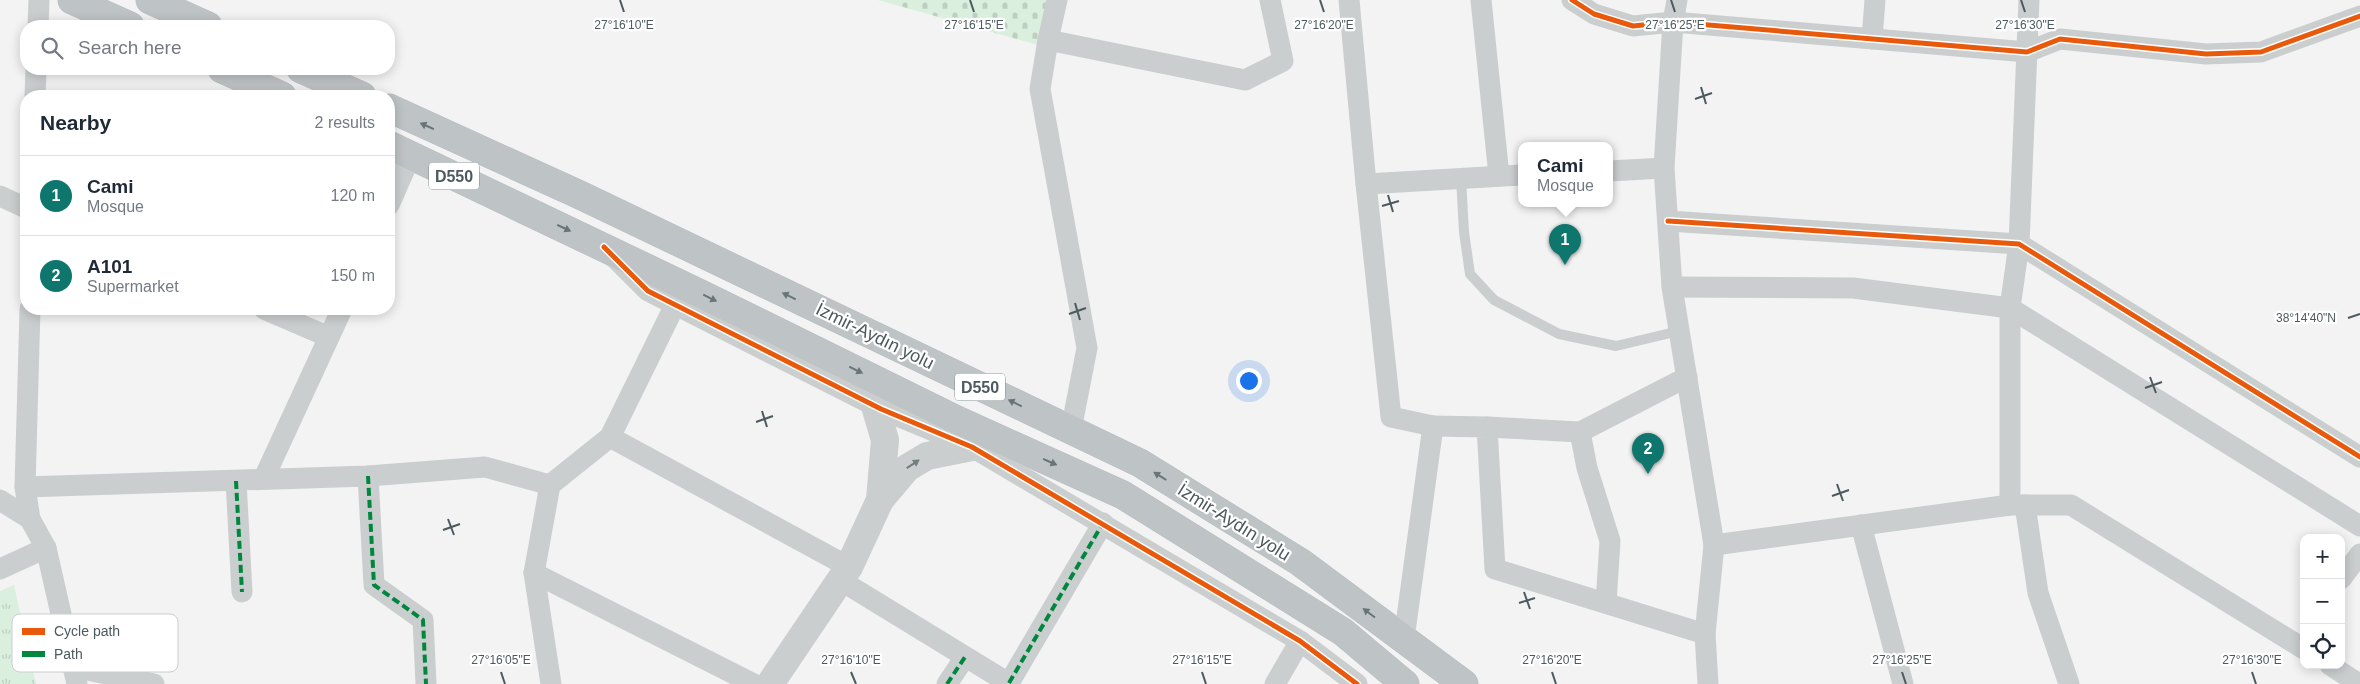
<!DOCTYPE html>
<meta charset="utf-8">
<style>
body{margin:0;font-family:Arial,sans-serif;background:#f2f2f3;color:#1f2937}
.controls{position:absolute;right:15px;bottom:15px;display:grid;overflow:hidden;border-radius:10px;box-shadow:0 2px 12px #0003}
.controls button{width:45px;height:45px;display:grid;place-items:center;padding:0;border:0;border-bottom:1px solid #e0e1e3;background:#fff;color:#1f2937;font:25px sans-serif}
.you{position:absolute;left:1248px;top:380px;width:18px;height:18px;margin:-12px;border:4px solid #fff;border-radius:50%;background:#1a73e8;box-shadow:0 0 0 8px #1a73e833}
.badge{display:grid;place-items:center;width:32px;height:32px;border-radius:50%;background:#0f766e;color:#fff;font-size:16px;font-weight:700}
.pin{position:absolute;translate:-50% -41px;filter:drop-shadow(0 1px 2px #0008)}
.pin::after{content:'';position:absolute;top:26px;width:18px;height:15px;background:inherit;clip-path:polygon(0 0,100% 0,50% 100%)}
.popup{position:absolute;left:1518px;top:142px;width:95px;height:65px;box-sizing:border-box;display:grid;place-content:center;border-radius:10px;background:#fff;filter:drop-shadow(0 1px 4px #0005);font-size:16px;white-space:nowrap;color:#747a83}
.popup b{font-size:19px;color:#1f2937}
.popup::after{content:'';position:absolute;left:50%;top:100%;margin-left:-10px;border:10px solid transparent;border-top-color:#fff}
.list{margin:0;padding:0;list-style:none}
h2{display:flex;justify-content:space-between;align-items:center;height:65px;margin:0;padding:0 20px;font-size:21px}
h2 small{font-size:16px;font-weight:400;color:#747a83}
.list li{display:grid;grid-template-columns:32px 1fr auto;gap:15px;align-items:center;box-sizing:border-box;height:80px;padding:0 20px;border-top:1px solid #e0e1e3}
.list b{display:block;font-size:19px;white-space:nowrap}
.list p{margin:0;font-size:16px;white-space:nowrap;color:#747a83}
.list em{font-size:16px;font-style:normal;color:#747a83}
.icon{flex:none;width:28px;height:28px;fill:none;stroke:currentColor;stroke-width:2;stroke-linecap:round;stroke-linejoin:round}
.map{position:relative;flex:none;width:2360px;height:684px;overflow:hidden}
.search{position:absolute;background:#fff;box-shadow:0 2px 12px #0003;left:20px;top:20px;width:375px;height:55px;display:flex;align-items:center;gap:12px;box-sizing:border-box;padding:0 18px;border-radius:20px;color:#747a83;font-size:19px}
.panel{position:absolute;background:#fff;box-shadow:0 2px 12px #0003;left:20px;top:90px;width:375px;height:225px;border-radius:20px}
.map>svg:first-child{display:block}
</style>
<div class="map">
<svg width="2360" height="684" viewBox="0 0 2360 684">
<defs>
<pattern id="cemetery-stones" width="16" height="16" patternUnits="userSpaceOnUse" patternTransform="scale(1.25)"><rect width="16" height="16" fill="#dbefde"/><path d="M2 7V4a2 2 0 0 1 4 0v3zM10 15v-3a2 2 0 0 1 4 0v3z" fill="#becfc1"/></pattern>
<pattern id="park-tufts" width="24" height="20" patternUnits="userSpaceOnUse" patternTransform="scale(1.25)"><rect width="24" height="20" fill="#dbefde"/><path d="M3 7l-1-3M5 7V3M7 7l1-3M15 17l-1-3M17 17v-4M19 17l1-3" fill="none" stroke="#becfc1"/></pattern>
</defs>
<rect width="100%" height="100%" fill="#f4f3f3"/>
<polygon fill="url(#cemetery-stones)" points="878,0 1050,0 1038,45"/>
<polygon fill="url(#park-tufts)" points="14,585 36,684 0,684 0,591"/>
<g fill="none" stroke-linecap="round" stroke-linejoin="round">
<defs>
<g id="highway">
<polyline points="72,0 130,26"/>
<polyline points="150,0 208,26"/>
<polyline points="222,69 282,96"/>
<polyline points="301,69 362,96"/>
<polyline points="389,108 580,195 1140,463 1300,562 1464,684"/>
<polyline points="389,145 701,294 957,420 1123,495 1343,632 1405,684"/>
</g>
</defs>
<use href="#highway" stroke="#b9bfc1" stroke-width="29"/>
<polyline stroke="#cbcecf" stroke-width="10" points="1461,178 1464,232 1470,274 1494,300 1559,334 1616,346 1679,331"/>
<g stroke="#cbcecf" stroke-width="21">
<polyline points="1057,0 1048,40 1040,89 1087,348 1071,430"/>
<polyline points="1349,0 1366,184"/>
<polyline points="1481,0 1499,176"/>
<polyline points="1572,0 1594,14 1633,26 1673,22 2027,52 2060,39 2206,54 2261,52 2360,16"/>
<polyline points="1677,0 1673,22 1664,168 1672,287 1714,545 1705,634 1708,684"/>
<polyline points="38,26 39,0"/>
<polyline points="1872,39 1875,0"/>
<polyline points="1048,40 1245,80 1283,61 1270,0"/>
<polyline points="35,96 36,69"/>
<polyline points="1609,171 1664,168"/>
<polyline points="0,196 26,208"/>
<polyline points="389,205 411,155"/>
<polyline points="1668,221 2019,244 2360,457"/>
<polyline points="614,257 648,291 881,409 972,447 1300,641 1357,684"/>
<polyline points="1672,287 1853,288 2010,308 2360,526"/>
<polyline points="30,309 25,487 30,519 46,548 77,684"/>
<polyline points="264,309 329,337"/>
<polyline points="1433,426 1391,417 1366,184 1521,175"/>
<polyline points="1487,427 1580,432 1687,377"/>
<polyline points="1580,432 1587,468 1610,541 1606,603"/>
<polyline points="610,437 849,567"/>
<polyline points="368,476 374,585 423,620 426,684"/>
<polyline points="264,478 342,309"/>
<polyline points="236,481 242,592"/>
<polyline points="550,485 610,437 675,305"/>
<polyline points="25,487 368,476 485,467 550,485 534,573 551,684"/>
<polyline points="0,500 30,519"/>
<polyline points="2010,505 2010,308 2019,244 2029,0"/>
<polyline points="2025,505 2038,593 2069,684"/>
<polyline points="1861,525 1903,684"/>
<polyline points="1714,545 2010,505 2071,505 2304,649"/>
<polyline points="0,569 46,548"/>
<polyline points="534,573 754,684"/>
<polyline points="2341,579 2360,554"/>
<polyline points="840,580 1010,684"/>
<polyline points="1404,639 1433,426 1487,427 1495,569 1705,634"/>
<polyline points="2330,665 2359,684"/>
<polyline points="73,667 154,684"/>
<polyline points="1009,683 1103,523"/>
<polyline points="947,684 965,657"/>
<polyline points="1275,684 1300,641"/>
</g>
<g stroke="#cbcece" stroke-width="28">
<polyline points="875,406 885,440 880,500"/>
<polyline points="770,684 849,567 880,500 907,468 927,456 972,447"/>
</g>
<use href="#highway" stroke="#bec3c5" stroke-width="28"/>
<g stroke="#00873e" stroke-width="4" stroke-dasharray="8 4" stroke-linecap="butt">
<polyline points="368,476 374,585 423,620 426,684"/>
<polyline points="236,481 242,592"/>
<polyline points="1009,683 1103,523"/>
<polyline points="947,684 965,657"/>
</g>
<defs>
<g id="cycleway">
<polyline points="1572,0 1594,14 1633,26 1673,22 2027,52 2060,39 2206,54 2261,52 2360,16"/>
<polyline points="1668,221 2019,244 2360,457"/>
<polyline points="604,247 648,291 881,409 972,447 1300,641 1357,684"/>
</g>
</defs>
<use href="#cycleway" stroke="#fff" stroke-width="8"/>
<use href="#cycleway" stroke="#e8590c" stroke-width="5"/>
</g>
<defs><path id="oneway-solid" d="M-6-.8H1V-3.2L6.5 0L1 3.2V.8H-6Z" transform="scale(1.25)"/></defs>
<g fill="#687478">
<use href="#oneway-solid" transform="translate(427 126) rotate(-156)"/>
<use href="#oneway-solid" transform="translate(564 228) rotate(25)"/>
<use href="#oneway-solid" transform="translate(789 296) rotate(-154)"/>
<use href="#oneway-solid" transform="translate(710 298) rotate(26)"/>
<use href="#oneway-solid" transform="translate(856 370) rotate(26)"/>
<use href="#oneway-solid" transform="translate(1015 403) rotate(-154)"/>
<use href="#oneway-solid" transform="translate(1050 462) rotate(24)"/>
<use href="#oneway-solid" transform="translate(1160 476) rotate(-148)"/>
<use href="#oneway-solid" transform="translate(1369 613) rotate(-143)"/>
</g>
<use fill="#727d80" href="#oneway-solid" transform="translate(913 464) rotate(-33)"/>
<path fill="none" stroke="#4c5a5e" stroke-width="2" d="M 620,0 L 624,12M 970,0 L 974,12M 1320,0 L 1324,12M 1671,0 L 1675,12M 2021,0 L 2025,12M 1701,87 L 1706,104M 1695,99 L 1712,93M 1388,195 L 1393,212M 1382,206 L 1399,201M 1075,303 L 1080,320M 1069,314 L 1086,308M 2348,318 L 2360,314M 2150,377 L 2156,393M 2145,388 L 2162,382M 762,411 L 767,427M 756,422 L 773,416M 1837,484 L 1843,501M 1832,496 L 1849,490M 448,519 L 454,535M 443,530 L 460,524M 1524,592 L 1530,609M 1519,603 L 1535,598M 501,672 L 505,684M 851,672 L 856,684M 1202,672 L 1206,684M 1552,672 L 1556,684M 1902,672 L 1906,684M 2252,672 L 2256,684"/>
<g text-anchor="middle" stroke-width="4.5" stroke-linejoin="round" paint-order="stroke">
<g fill="#fff" stroke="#828c8e" stroke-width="1">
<rect x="429" y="162.5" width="50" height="27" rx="4"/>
<rect x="955" y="373.5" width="50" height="27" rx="4"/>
</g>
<g font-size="16" font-weight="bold" fill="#4c5a5e">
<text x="454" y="182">D550</text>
<text x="980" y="393">D550</text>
</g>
<g font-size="18" fill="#4c5a5e" stroke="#fff">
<text transform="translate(875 336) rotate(26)" y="6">İzmir-Aydın yolu</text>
<text transform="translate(1234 522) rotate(32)" y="6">İzmir-Aydın yolu</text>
</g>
</g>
<rect x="12" y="614" width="166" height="58" rx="8" fill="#fff" stroke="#c9cecf" stroke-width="1"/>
<rect x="22" y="628" width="23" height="7" fill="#e8590c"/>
<rect x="22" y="651" width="23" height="6" fill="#00873e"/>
<g font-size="14" fill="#4c5a5e">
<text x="54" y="636">Cycle path</text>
<text x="54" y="659">Path</text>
</g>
<g font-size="12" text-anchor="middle" fill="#4c5a5e" stroke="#fff" stroke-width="4.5" stroke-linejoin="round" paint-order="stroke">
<text x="624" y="29">27°16'10"E</text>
<text x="974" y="29">27°16'15"E</text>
<text x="1324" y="29">27°16'20"E</text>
<text x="1675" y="29">27°16'25"E</text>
<text x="2025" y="29">27°16'30"E</text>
<text x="2306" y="322">38°14'40"N</text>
<text x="501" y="664">27°16'05"E</text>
<text x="851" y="664">27°16'10"E</text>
<text x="1202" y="664">27°16'15"E</text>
<text x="1552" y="664">27°16'20"E</text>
<text x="1902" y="664">27°16'25"E</text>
<text x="2252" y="664">27°16'30"E</text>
</g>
</svg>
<div class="controls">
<button>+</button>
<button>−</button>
<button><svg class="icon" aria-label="locate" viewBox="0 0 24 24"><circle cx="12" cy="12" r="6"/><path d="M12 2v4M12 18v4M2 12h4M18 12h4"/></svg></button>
</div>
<div class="you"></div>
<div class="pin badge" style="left:1565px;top:265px">1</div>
<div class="popup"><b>Cami</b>Mosque</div>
<div class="pin badge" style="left:1648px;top:474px">2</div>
<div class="search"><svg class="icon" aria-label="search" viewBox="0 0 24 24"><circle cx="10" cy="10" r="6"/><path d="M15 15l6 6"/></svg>Search here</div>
<section class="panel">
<h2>Nearby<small>2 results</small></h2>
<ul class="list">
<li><span class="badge">1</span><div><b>Cami</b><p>Mosque</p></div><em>120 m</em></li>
<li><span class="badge">2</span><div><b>A101</b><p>Supermarket</p></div><em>150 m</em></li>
</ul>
</section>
</div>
